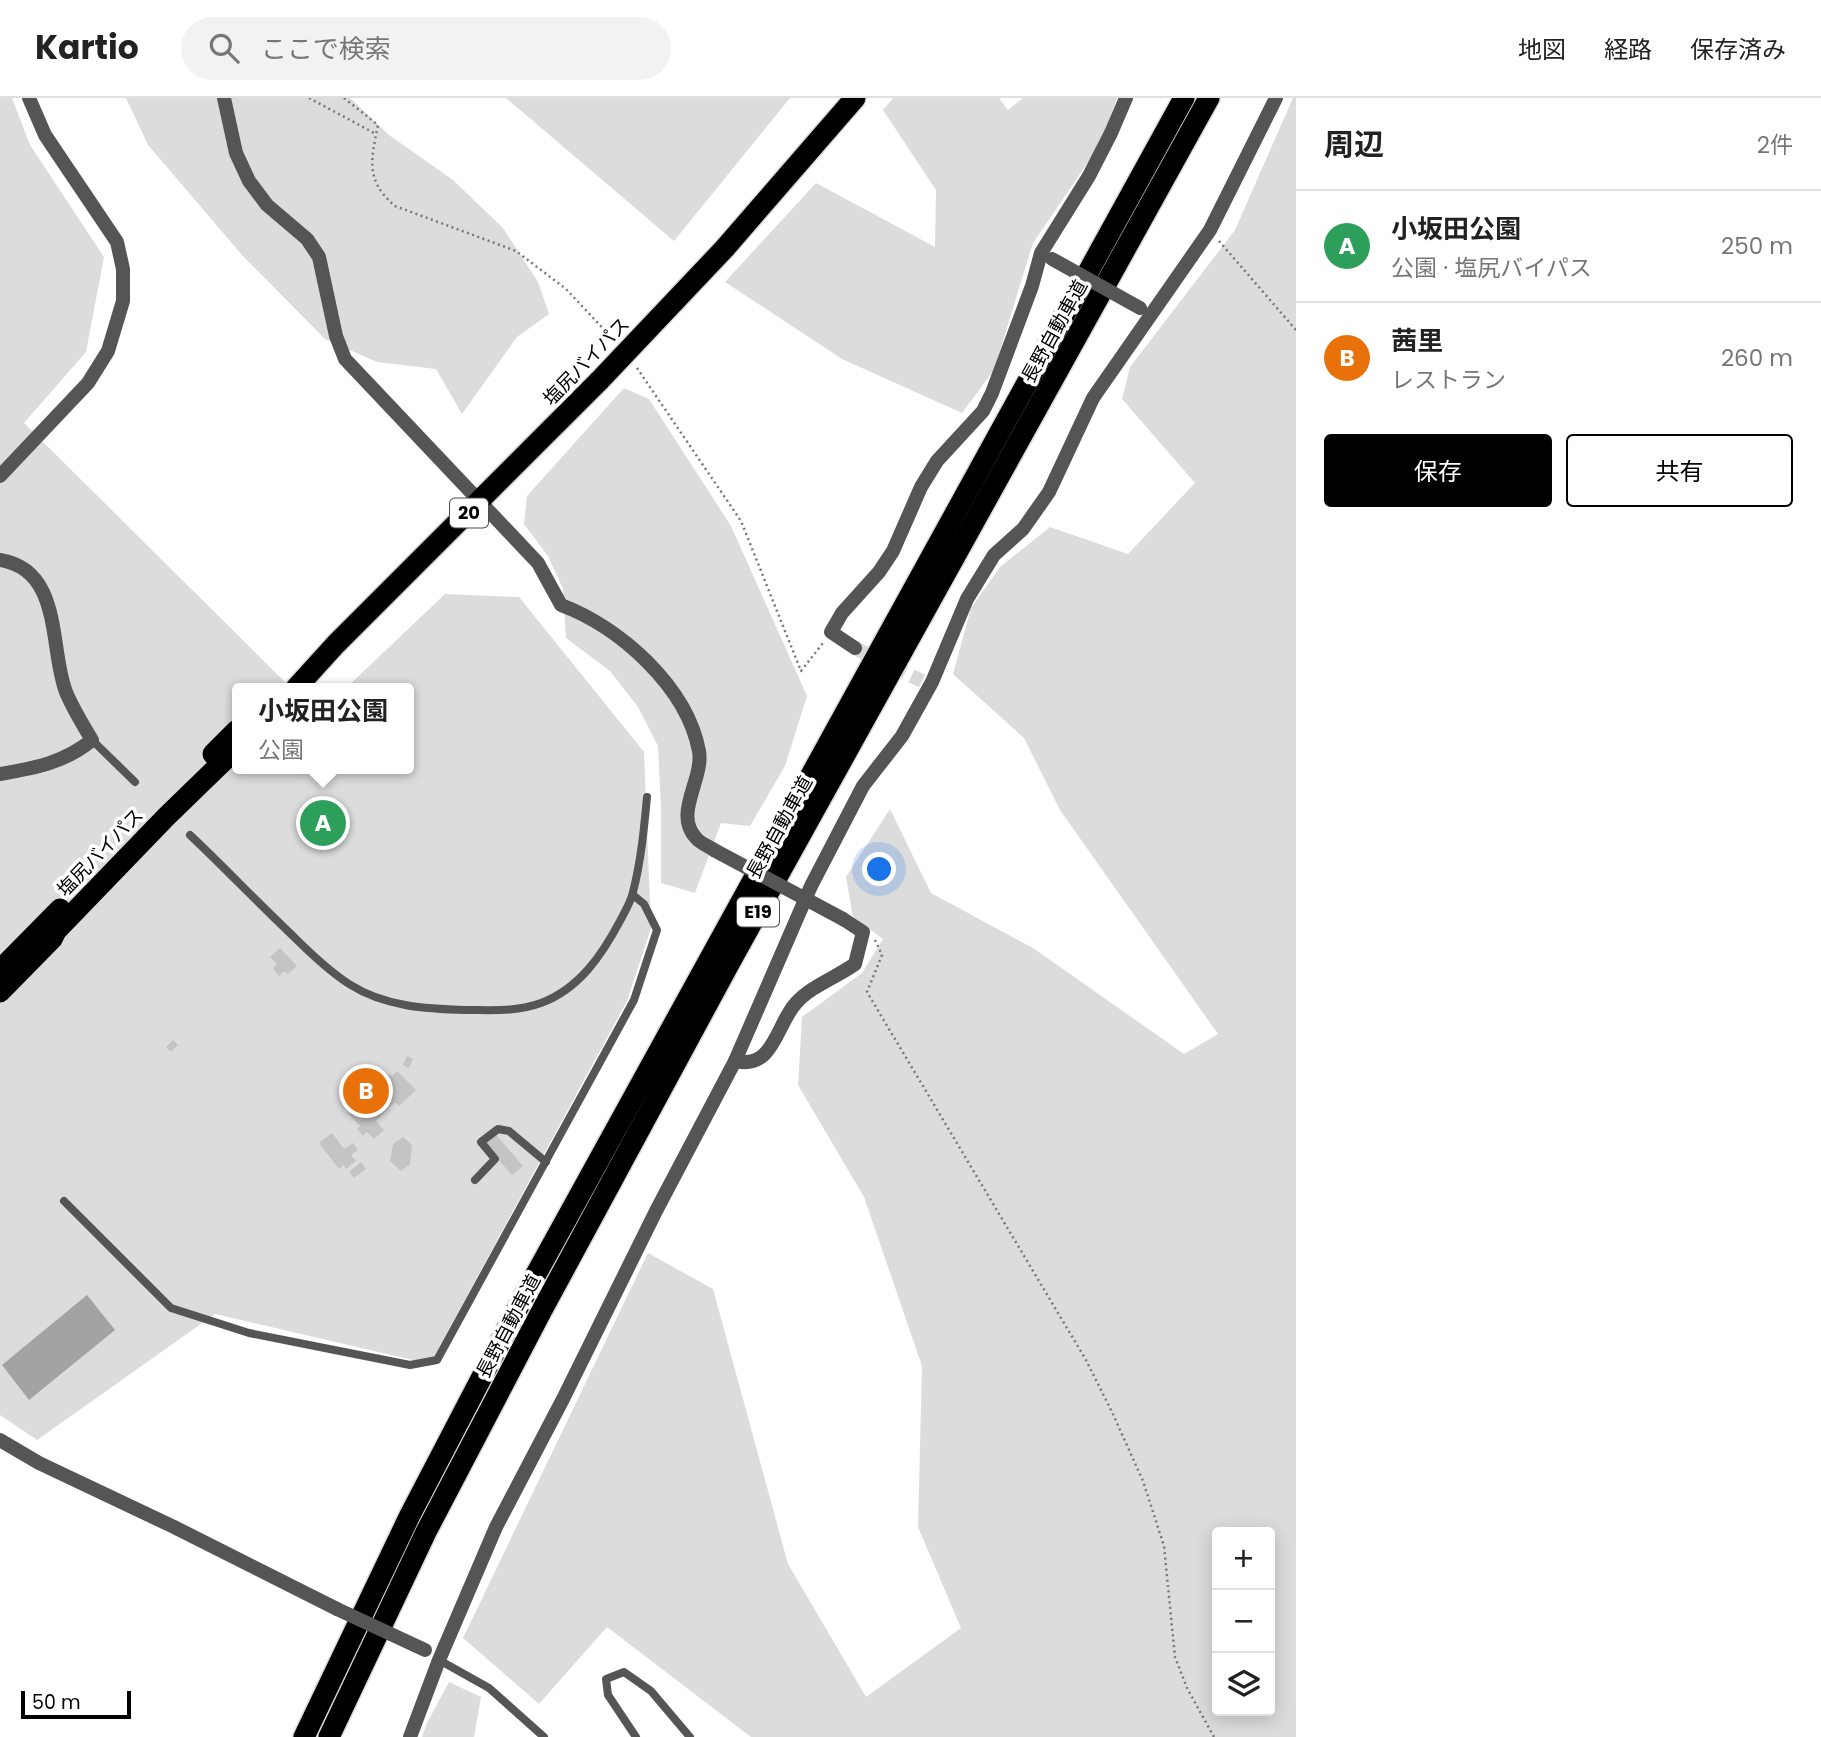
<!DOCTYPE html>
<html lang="ja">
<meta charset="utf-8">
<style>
body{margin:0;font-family:Poppins,"Noto Sans JP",sans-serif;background:#f2f2f2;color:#222}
.controls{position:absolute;right:21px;bottom:21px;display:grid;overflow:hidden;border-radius:7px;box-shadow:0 4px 18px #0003}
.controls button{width:63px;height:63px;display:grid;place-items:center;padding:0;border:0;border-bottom:2px solid #e0e0e0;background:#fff;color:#222;font:35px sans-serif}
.scale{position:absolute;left:21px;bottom:18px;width:110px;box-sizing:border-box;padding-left:7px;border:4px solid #000;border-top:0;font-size:19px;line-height:24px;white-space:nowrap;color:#000;-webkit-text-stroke:5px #fff;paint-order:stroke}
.you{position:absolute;left:880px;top:772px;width:24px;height:24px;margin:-18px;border:5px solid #fff;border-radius:50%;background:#1a73e8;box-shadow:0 0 0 10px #1a73e833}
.badge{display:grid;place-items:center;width:46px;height:46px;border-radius:50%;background:#000;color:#fff;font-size:23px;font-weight:700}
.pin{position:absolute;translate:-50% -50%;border:4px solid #fff;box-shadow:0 2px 7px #0006}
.popup{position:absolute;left:232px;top:585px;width:182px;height:91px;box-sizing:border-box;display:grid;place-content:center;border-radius:7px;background:#fff;filter:drop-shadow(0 2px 5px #0005);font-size:23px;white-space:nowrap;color:#767676}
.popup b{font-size:26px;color:#222}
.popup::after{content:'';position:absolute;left:50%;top:100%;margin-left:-14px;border:14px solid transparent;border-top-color:#fff}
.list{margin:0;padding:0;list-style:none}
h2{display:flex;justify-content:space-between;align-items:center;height:91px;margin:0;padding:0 28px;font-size:30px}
h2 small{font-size:23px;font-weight:400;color:#767676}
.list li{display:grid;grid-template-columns:46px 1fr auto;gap:21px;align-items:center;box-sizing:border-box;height:112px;padding:0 28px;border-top:2px solid #e0e0e0}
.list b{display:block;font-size:26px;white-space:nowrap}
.list p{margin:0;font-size:23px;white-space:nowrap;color:#767676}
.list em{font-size:23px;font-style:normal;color:#767676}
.actions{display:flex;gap:14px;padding:21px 28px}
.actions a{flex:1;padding:16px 0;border:2px solid #000;border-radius:7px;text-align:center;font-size:24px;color:#000}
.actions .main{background:#000;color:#fff}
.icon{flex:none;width:38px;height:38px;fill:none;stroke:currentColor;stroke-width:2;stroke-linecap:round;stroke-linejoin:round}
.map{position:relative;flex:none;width:1296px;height:1639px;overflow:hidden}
header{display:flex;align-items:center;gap:42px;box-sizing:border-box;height:98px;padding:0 35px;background:#fff;border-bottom:2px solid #e0e0e0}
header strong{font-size:33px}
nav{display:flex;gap:38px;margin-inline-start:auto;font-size:24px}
.search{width:490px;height:63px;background:#f2f2f2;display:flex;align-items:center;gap:18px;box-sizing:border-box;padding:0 24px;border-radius:38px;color:#767676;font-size:26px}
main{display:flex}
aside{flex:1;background:#fff}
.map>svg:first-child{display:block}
</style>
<header>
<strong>Kartio</strong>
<div class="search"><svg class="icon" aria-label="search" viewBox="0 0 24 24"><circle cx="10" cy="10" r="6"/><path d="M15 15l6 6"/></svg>ここで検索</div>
<nav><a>地図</a><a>経路</a><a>保存済み</a></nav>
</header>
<main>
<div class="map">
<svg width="1296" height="1639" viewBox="0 0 1296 1639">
<rect width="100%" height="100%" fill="#fff"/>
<g fill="#dcdcdc" fill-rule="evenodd">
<polygon points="0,0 12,0 30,47 104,159 86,254 24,325 291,590 237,590 237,671 409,671 409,590 346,590 445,496 519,499 644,654 651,830 627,903 430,1266 215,1216 37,1342 0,1317"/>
<polygon points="126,0 350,0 389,37 453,82 503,130 538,184 549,216 517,239 462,316 436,271 377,264 325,241 242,157 148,47"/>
<polygon points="506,0 790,0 674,143"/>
<polygon points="893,0 999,0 1008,12 1023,0 1117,0 1101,45 1033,145 994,272 962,315 842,261 725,184 816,85 935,149 936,92 883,12"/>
<path d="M 1293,0 L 1296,0 L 1296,1639 L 751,1639 L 607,1529 L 539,1606 L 463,1540 L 648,1155 L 713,1191 L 788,1466 L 866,1599 L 961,1530 L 918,1429 L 922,1268 L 864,1099 L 798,987 L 802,919 L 862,875 L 883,841 L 853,819 L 846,779 L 890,711 L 931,795 L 1033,850 L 1184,956 L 1218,936 L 1060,712 L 1024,640 L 953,576 L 971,510 L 1000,469 L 1050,429 L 1128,456 L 1195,385 L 1122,301 L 1130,269 L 1235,132 ZM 1217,1434 L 1270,1434 L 1270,1613 L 1217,1613 Z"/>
<polygon points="624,290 649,301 731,428 807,598 785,668 750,728 721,725 695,795 661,785 661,710 658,648 638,609 610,573 566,540 563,491 548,458 524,426 527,398"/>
<polygon points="449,1584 481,1599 474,1639 422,1639 426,1627"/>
</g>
<polygon fill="#a3a3a3" points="87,1197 115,1232 29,1302 2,1267"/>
<g fill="#c4c4c4">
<polygon points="280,850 297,868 288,876 284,873 279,878 273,871 277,866 270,859"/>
<polygon points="173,942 178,947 171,954 166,949"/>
<polygon points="407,958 413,961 409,970 403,967"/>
<polygon points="382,972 392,978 397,973 416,992 399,1008 395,1004 376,1023 384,1032 374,1041 367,1034 363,1038 357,1031 360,1028 349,1016 358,1009 358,992 352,986 364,975"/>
<polygon points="332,1035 344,1051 353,1045 358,1052 351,1057 356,1063 346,1071 344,1067 339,1071 319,1045"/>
<polygon points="496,1037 523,1068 512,1077 485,1047"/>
<polygon points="403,1039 412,1047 410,1066 401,1073 390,1063 393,1046"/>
<polygon points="361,1064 366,1071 354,1080 349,1074"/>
</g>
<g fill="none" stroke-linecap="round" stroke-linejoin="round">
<polyline stroke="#d9d9d9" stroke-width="14" stroke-dasharray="14 7" stroke-linecap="butt" points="855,550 922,583"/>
<defs>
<g id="highway">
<polyline points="725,150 855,0"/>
<polyline points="296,590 336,546 600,282"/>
<polyline points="213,656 237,632"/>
<polyline points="0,872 60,811"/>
<polyline points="0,894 52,841 56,833 166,719 237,650"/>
<polyline points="304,1639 410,1417 524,1198 1184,0"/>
<polyline points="329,1639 426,1434 541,1214 729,866 1209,0"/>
</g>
</defs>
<use href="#highway" stroke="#dbdbdb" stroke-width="24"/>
<g stroke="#777" stroke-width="2.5" stroke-dasharray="2 3.5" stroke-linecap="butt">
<polyline points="309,0 376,36"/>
<path d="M 344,0 L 378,27 C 371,63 365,82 395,108 L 516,153 L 566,191 L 613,241"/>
<polyline points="1219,143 1296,232"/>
<polyline points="637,270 741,423 801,573 823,545"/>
<polyline points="875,842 882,857 867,894 1086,1262 1112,1314 1143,1383 1164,1448 1175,1559 1187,1590 1214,1639"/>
</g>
<g stroke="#555" stroke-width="8">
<polyline points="92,642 135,684"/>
<path d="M 190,737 C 225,770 258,805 293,838 C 310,855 329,873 349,886 C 385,909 427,911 467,912 C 493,912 516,914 541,905 C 579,891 602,857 620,823 C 625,813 631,804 633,794 C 641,763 644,731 647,699"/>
<polyline points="475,1082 495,1061 481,1044 498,1031 509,1033 546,1064"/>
<polyline points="64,1103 171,1210 249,1235 410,1267 437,1262 634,902 657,832 644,806 633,797"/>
<polyline points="439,1562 489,1590 544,1639"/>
<polyline points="636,1639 608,1597 606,1581 624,1574 651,1593 690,1639"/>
</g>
<g stroke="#555" stroke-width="14">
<path d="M 224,0 L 236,55 L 249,83 L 267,107 L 307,141 L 319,159 L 336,238 L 345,261 L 538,465 L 561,507 C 620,529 687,589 699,653 C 704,681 673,716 696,740 C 700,745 708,748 714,752"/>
<polyline points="0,378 88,285 108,253 123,203 123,171 117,144 45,37 29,0"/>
<path d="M 0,462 C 63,472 49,550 66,594 C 73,611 83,627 92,642 C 64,665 35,670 0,676"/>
<polyline points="855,550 831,534 842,515 879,474 893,453 921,389 937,363 983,313 992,295 1032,188 1041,155 1089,78 1111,35 1126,0"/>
<path d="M 735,963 C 774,972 776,927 796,905 C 811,888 837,879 855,866 L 863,834 L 843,821"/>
<polyline points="0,1342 39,1365 172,1428 337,1511"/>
<polyline points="410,1639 439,1562 496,1429 563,1301 656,1113 735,963 811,788 863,688 902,638 932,584 967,501 994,457 1023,431 1049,394 1093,300 1210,132 1276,0"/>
</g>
<use href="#highway" stroke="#000" stroke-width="21"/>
<defs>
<polyline id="highway-bridge" points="600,282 725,150"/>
</defs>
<use href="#highway-bridge" stroke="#dbdbdb" stroke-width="24" stroke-linecap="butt"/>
<g stroke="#555" stroke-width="14">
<polyline points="1052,161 1140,210"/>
<polyline points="714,752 843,821"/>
<polyline points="337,1511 425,1552"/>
</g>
<use href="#highway-bridge" stroke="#000" stroke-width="21"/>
</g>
<g text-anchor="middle" stroke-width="7" stroke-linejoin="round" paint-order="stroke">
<g fill="#fff" stroke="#4c4c4c" stroke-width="2">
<rect x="450" y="400.5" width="38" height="29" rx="5"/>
<rect x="737" y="799.5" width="42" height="29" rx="5"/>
</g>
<g font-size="18" font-weight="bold" fill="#000">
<text x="469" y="421">20</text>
<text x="758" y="820">E19</text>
</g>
<g font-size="19" fill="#000" stroke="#fff">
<text transform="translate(1054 233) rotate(-61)" y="7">長野自動車道</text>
<text transform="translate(586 263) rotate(-46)" y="7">塩尻バイパス</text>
<text transform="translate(779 729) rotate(-61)" y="7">長野自動車道</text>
<text transform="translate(100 754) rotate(-46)" y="7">塩尻バイパス</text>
<text transform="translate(508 1228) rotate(-62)" y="7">長野自動車道</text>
</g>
</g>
</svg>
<div class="controls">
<button>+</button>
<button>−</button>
<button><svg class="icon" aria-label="layers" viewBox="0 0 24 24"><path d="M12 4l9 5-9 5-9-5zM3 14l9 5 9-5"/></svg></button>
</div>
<div class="scale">50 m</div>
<div class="you"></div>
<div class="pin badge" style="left:323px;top:725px;background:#2e9e5b">A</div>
<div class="popup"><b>小坂田公園</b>公園</div>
<div class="pin badge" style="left:366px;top:993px;background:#e8710a">B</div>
</div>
<aside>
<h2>周辺<small>2件</small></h2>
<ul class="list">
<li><span class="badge" style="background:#2e9e5b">A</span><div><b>小坂田公園</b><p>公園 · 塩尻バイパス</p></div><em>250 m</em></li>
<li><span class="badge" style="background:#e8710a">B</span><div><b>茜里</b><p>レストラン</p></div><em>260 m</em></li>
</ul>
<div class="actions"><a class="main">保存</a><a>共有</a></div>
</aside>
</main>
